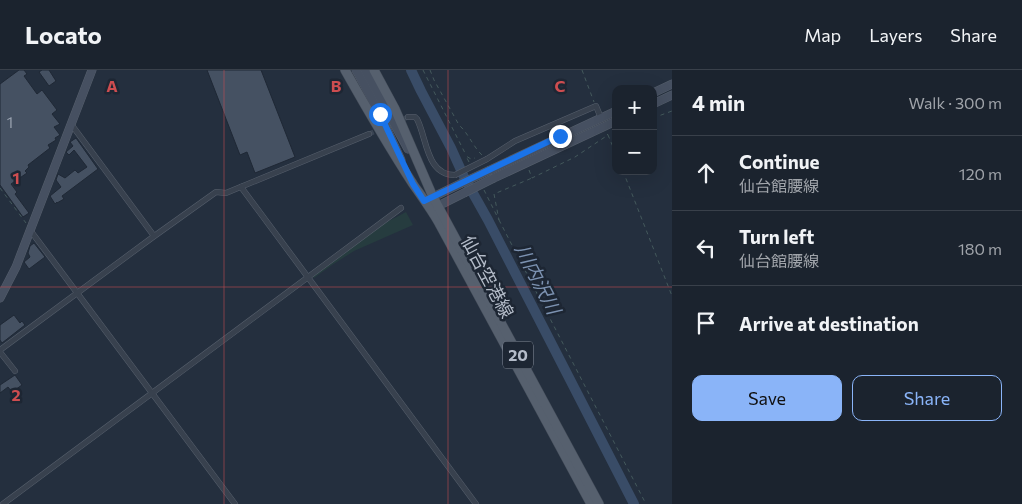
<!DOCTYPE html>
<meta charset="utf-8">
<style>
body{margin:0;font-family:Commissioner,"Noto Sans JP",sans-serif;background:#242b36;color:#f1f3f6}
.controls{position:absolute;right:15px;top:15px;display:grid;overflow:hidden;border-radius:10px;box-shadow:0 5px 20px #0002}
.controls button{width:45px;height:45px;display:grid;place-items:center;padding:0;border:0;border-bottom:1px solid #39404a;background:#1b232e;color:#f1f3f6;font:25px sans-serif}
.stop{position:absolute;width:15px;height:15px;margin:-11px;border:4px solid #1a73e8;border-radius:50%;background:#fff}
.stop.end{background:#1a73e8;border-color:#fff;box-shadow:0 1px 5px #0008}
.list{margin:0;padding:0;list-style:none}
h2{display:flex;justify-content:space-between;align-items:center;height:65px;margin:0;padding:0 20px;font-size:21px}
h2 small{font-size:16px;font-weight:400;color:#a0a4aa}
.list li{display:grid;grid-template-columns:32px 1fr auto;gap:15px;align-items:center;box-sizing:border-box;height:75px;padding:0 20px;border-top:1px solid #39404a}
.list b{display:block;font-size:19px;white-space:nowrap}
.list p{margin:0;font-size:16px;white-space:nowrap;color:#a0a4aa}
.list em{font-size:16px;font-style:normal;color:#a0a4aa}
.actions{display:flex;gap:10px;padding:15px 20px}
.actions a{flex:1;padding:11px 0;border:1px solid #8ab4f8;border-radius:10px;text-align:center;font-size:18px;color:#8ab4f8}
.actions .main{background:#8ab4f8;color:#111}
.icon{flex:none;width:28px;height:28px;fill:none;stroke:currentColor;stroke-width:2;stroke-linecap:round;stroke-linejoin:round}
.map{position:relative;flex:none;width:672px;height:434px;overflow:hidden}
header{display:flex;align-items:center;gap:30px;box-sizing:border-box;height:70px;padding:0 25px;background:#1b232e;border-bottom:1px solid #39404a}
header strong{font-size:24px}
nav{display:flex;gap:28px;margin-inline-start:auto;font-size:18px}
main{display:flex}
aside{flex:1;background:#1b232e}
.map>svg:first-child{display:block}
</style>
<header>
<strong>Locato</strong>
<nav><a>Map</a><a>Layers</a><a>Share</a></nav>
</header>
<main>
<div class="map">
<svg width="672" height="434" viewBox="0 0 672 434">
<rect width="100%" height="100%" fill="#242f3e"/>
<polygon fill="#263c3f" points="406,142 413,155 354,181 332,195 314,208 312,206 381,155"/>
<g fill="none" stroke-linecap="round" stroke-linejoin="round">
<polyline stroke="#394c67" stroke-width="10" points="411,0 421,21 451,78 465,109 488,150 527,226 634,434"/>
</g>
<g fill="#455162" stroke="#1f2835">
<polygon points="19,0 24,0 27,4 24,6 37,24 42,20 57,40 52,44 60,54 54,57 60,65 55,68 56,70 48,75 50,78 28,95 29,97 25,101 27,103 11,114 17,122 15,124 29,143 23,147 0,115 0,14"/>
<polygon points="42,0 49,0 56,11 49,16 39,2"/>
<polygon points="207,0 261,0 295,87 255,103 247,82 240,85"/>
<polygon points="76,68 98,99 62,126 64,129 57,133 57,132 55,134 50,126 61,117 56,110 58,104 65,108 75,100 78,103 87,97 74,80 69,85 66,82 73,76 70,72"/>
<polygon points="34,173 45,187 29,199 24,192 30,187 28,183 30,176"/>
<polygon points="14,245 20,253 22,251 25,255 2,273 0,270 0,255"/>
<polygon points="15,305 22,315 12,322 8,317 0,323 0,315"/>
</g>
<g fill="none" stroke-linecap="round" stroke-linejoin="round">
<polyline stroke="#3a4453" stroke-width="5" stroke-dasharray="5 2.5" stroke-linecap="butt" points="369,64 408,47"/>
<defs>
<g id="street">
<path d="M 408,47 L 415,47 L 417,49 C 427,68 426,105 455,105"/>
<polyline points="71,54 154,166"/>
<polyline points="487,89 515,71 596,36 601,48"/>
<polyline points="241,117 476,434"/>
<polyline points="30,160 235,434"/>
<polyline points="0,280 153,167 216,122 226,123 369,64"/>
<polyline points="0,282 15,301"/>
<polyline points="3,434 401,138"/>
</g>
<g id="secondary">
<polyline points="356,0 380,44 401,90"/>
<polyline points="365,0 408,79"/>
<polyline points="653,23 672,14"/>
<polyline points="653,34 672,25"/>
<polyline points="490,100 616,41"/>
<polyline points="494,108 616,51"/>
<polyline points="429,129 460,114"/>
<polyline points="434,138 464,123"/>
<polyline points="0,228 16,197 92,0"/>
</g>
<g id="primary">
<path d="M 345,0 C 367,39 389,77 413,114 C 422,127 431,139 439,153 L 591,434"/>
<polyline points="374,0 395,39 433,127 599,434"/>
</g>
</defs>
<use href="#street" stroke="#565f6c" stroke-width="6"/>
<use href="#secondary" stroke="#565f6c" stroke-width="9"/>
<use href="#primary" stroke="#414a57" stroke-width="10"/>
<g stroke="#44595c" stroke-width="1" stroke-dasharray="4 4" stroke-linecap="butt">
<polyline points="423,0 466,85"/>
<path d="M 430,0 L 434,10 L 459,55 C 469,64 473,77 483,86"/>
<polyline points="582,0 594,32"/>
<polyline points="653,48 672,41"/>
<polyline points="616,63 608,65 616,84"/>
<polyline points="469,92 466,86 471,89 475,88"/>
<polyline points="529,100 532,108 575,87 608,65 607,64"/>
<polyline points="623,101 672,226"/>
<polyline points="0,118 26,153"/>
<polyline points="484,120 499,150 494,124 532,108"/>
<polyline points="499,150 646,434"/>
</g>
<use href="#street" stroke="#38414e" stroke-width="5"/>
<use href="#secondary" stroke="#465061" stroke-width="8"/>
<use href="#primary" stroke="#56606e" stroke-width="9"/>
<defs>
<polyline id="street-bridge" points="455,105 487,89"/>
<g id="secondary-bridge">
<polyline points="460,114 490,100"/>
<polyline points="464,123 494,108"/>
</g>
</defs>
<use href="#street-bridge" stroke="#565f6c" stroke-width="6" stroke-linecap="butt"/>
<use href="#secondary-bridge" stroke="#565f6c" stroke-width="9" stroke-linecap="butt"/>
<use href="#street-bridge" stroke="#38414e" stroke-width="5"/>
<use href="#secondary-bridge" stroke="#465061" stroke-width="8"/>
</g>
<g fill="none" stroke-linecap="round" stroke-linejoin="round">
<polyline stroke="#1a73e8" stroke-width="6" points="380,44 413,114 424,131 560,66"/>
</g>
<path fill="none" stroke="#ce4d50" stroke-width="1" stroke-opacity="0.55" d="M 224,0 L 224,434M 448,0 L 448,434M 0,217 L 672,217"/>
<g text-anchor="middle" stroke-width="5" stroke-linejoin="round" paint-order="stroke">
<g font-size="15" fill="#98a1af">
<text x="10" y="58">1</text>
</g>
<rect fill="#1d2633" stroke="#878f9c" stroke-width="1" x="503" y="271.5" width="30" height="27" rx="4"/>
<g font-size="16" font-weight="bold" fill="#b4bcc9">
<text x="518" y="291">20</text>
</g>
<g font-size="18" fill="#b4bcc9" stroke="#1d2633">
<text transform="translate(487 207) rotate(62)" y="6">仙台空港線</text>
</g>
<g font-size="19" font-style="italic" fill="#7c92b1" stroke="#1d2633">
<text transform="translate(538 209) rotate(63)" y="7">川内沢川</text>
</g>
</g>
<g font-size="16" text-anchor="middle" font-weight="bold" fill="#ce4d50" stroke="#1d2633" stroke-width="5" stroke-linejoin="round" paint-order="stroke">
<text x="112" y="22">A</text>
<text x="336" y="22">B</text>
<text x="560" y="22">C</text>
<text x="16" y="114">1</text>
<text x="16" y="331">2</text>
</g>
</svg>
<div class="controls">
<button>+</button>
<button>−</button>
</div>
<div class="stop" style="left:380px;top:44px"></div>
<div class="stop end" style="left:560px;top:66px"></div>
</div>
<aside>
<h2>4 min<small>Walk · 300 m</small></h2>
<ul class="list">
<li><svg class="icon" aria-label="ahead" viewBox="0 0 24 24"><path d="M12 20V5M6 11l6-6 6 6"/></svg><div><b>Continue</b><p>仙台館腰線</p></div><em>120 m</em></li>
<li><svg class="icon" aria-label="left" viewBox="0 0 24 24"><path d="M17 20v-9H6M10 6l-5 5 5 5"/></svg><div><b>Turn left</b><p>仙台館腰線</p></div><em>180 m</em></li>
<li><svg class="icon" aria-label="arrive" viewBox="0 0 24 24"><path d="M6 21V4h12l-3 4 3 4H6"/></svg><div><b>Arrive at destination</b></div></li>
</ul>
<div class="actions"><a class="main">Save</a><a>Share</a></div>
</aside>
</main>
